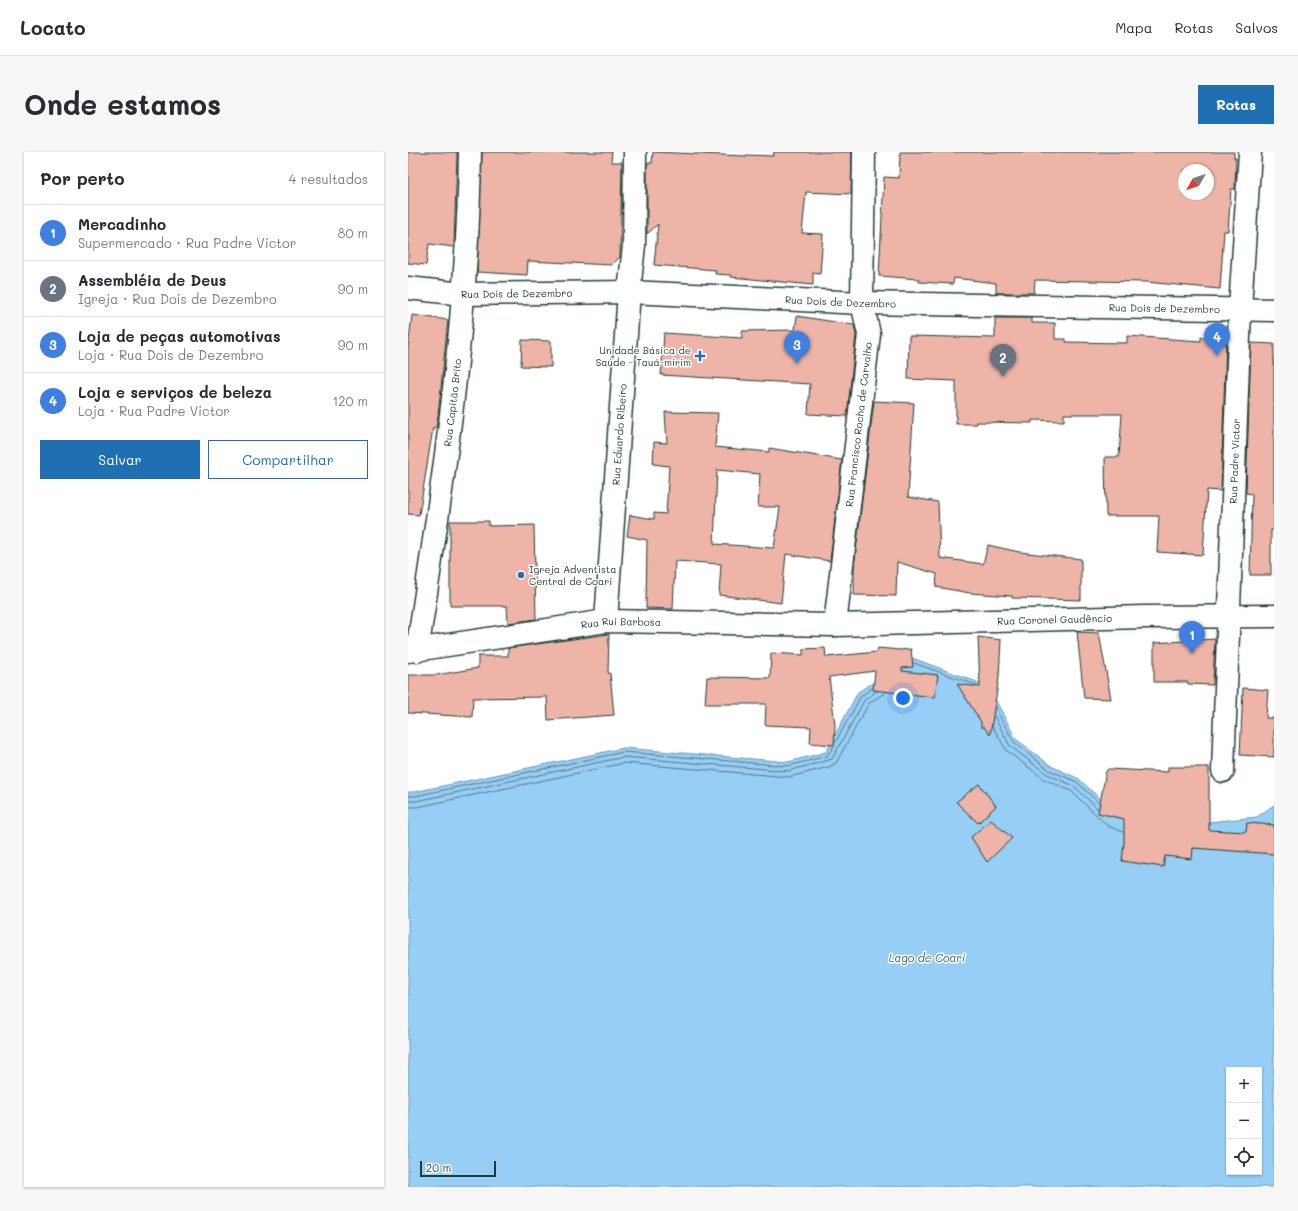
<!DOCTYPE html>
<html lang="pt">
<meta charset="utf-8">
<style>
body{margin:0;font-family:Mali,sans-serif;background:#f7f7f7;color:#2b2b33}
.controls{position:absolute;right:12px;bottom:12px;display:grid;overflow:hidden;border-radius:0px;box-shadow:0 1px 3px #0004}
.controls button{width:36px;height:36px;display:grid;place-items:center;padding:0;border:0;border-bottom:1px solid #e1e1e2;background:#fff;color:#2b2b33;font:20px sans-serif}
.compass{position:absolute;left:770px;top:12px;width:36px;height:36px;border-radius:50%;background:#fff;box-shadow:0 1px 3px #0004;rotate:230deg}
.scale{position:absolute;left:12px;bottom:10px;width:76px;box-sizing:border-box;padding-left:4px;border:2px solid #1f3d34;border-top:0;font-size:11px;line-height:14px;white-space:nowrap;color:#1f3d34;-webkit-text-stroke:3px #fff;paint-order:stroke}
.you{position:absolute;left:495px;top:546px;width:14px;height:14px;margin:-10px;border:3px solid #fff;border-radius:50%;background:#1a73e8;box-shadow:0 0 0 6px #1a73e833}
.badge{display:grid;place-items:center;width:26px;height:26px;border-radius:50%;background:#1f6fb2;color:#fff;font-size:13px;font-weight:700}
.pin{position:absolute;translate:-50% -33px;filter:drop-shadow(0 1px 2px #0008)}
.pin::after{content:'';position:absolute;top:21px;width:14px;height:12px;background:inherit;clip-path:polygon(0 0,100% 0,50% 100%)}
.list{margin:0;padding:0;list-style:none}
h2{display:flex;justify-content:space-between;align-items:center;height:52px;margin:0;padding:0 16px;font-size:17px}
h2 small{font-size:13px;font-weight:400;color:#7c7c81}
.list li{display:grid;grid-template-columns:26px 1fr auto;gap:12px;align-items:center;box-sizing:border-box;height:56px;padding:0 16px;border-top:1px solid #e1e1e2}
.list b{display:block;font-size:15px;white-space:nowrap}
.list p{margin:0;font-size:13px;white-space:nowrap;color:#7c7c81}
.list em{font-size:13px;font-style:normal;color:#7c7c81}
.actions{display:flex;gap:8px;padding:12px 16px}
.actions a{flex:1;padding:9px 0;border:1px solid #1f6fb2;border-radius:0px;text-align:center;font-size:14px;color:#1f6fb2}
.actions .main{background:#1f6fb2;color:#fff}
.icon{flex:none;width:22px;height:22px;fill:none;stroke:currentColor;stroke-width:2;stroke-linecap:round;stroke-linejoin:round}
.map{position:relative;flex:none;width:866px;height:1035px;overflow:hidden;border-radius:0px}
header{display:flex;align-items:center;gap:24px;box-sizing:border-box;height:56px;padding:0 20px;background:#fff;border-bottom:1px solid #e1e1e2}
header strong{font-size:19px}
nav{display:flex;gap:22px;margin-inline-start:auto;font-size:14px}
.intro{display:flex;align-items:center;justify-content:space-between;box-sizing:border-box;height:96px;padding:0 24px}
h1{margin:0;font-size:28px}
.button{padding:10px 18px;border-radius:0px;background:#1f6fb2;color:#fff;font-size:14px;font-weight:700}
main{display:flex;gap:24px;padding:0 24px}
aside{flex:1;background:#fff;border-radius:0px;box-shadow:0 1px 3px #0004}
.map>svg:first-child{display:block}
</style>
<header>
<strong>Locato</strong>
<nav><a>Mapa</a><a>Rotas</a><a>Salvos</a></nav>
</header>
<div class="intro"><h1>Onde estamos</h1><a class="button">Rotas</a></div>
<main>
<aside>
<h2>Por perto<small>4 resultados</small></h2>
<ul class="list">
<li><span class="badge" style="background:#3f7fe0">1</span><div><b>Mercadinho</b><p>Supermercado · Rua Padre Victor</p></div><em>80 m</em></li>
<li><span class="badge" style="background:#6b7280">2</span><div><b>Assembléia de Deus</b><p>Igreja · Rua Dois de Dezembro</p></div><em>90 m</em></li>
<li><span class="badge" style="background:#3f7fe0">3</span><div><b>Loja de peças automotivas</b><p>Loja · Rua Dois de Dezembro</p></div><em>90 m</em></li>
<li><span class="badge" style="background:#3f7fe0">4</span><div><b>Loja e serviços de beleza</b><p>Loja · Rua Padre Victor</p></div><em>120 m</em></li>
</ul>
<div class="actions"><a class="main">Salvar</a><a>Compartilhar</a></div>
</aside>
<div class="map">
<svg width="866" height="1035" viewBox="0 0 866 1035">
<rect width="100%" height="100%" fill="#fff"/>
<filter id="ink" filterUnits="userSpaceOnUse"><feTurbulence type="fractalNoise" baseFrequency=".025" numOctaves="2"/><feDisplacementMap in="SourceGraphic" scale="8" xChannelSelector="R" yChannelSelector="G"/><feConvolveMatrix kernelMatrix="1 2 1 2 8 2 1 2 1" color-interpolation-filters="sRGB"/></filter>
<g filter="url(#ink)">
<path fill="#97cef6" stroke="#6794a8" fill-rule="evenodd" d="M 504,506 L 580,534 L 608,587 L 643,614 L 671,627 L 708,662 L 753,675 L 849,665 L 866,653 L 866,1035 L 0,1035 L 0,640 L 6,640 L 216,596 L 380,610 L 418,600 L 450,540 ZM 821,918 L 851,918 L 851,1020 L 821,1020 Z"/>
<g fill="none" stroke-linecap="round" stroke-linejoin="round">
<g stroke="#4f7782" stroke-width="1">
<polyline points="506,511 568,533"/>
<polyline points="587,556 606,590 641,618 669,630 691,651"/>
<polyline points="586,564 602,594 639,622 666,634 690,657"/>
<polyline points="584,574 599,599 636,627 663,639 700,674 715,680"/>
<polyline points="427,591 453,544 464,536"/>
<polyline points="0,644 7,644 216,600 380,614 419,604 426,594"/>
<polyline points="0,649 8,649 216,605 380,619 424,607 457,547 469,539"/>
<polyline points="0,655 9,655 217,611 381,625 421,615 428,611 461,551 478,540"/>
</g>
</g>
<g fill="#eeb4a8" stroke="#1f3d34" fill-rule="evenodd">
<polygon points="0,0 49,0 46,95 21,92 18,113 0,111"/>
<polygon points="74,0 204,0 203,10 214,10 212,105 204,113 120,109 119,123 69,120"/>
<polygon points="245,0 338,4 338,3 365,4 366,0 444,0 443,42 398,40 394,81 415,82 412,122 405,121 405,133 323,125 323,123 307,122 308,118 246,113 250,72 239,82 239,11 244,11"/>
<path d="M 492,0 L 826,0 L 826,6 L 828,6 L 827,37 L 823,37 L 820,79 L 816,79 L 812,137 L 738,130 L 627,128 L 626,141 L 588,141 L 588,131 L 546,126 L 545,132 L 511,130 L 511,127 L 471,124 L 476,25 L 491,26 ZM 776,18 L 800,18 L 800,42 L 776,42 Z"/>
<polygon points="4,163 40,168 30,264 28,276 25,276 11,363 0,362 0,197"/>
<polygon points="389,164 446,173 448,183 439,264 400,262 402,232 253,223 256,181 334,186 334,179 387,178"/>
<polygon points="587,166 624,166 624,171 647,171 647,187 658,187 658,190 719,191 719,184 793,189 793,185 818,186 813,339 799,338 795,403 749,400 751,364 698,364 697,305 711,305 714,262 656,262 656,269 624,268 624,271 569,270 569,272 548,272 548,229 500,227 501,184 587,186"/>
<polygon points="114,188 143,189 143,215 113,214"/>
<polygon points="843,191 866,192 866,378 863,378 863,423 842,423 844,342 838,341"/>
<polygon points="466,249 506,251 500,345 530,350 532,406 575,412 580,393 611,400 673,407 673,448 604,446 604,444 562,441 528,435 529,422 489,410 488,444 446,443 446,415"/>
<path d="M 257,260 L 310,261 L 307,295 L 361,300 L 361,296 L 434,308 L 422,409 L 378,402 L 373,451 L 311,443 L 313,412 L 267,409 L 265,457 L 238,456 L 239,388 L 219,384 L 222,363 L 246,367 L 246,361 L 258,362 L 261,314 L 245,312 L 246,290 L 259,291 ZM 309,318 L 352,322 L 350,355 L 372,355 L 366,396 L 306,392 Z"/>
<polygon points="42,369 81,369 81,374 126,373 128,467 100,471 99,454 42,454"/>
<polygon points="669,480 691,481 703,547 676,546"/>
<polygon points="201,482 200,521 202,521 206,563 140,568 139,545 65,546 64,565 0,561 0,523 28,523 70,516 70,504 100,504 100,496"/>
<polygon points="570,485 593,488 591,525 582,583 576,575 573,575 573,570 549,532 572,535"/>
<polygon points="807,487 805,533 780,532 780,530 746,530 746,491"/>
<polygon points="417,496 418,505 469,500 470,496 492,498 503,497 505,515 494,516 494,519 530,523 527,545 465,538 467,519 421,525 427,573 426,593 402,591 403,575 357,573 358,552 297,552 299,525 362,526 363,501 395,503 395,497"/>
<polygon points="835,536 860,538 858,566 866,566 866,605 832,603"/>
<polygon points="760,615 801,615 801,678 838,680 839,671 866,673 866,702 785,696 784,707 757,704 755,715 714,709 716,691 716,667 690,661 698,619 700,617 760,620"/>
<polygon points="571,632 588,654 570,671 548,650"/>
<polygon points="583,668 604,686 579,710 563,685"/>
</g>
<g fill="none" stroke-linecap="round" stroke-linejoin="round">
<defs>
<g id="minor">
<path id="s1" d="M 0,136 L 55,142 L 221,140 L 454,151 L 866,158"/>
<path id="s2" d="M 198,469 L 221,140 L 226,93 L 227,0"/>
<path id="s3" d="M 427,473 L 461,182 L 454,151 L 456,0"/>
<path id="s4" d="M 0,499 L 198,469 L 427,473 L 736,465 L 866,464"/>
<path id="s5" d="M 9,499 C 35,334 60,167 62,0"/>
<path id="s6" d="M 815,619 L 832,157 L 842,0"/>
</g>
</defs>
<use href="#minor" stroke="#1f3d34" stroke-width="25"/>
<use href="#minor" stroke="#fff" stroke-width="22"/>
</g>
</g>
<g fill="#1f6fb2" stroke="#fff" stroke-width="1.5">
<path d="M290 198h4v4h4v4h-4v4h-4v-4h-4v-4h4z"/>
<circle cx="113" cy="423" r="4"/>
</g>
<g text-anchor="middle" stroke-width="3" stroke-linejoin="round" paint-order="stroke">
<g font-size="10" fill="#1f3d34" stroke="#fff">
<text dy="4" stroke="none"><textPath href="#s1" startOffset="109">Rua Dois de Dezembro</textPath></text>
<text dy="4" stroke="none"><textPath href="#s1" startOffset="433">Rua Dois de Dezembro</textPath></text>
<text dy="4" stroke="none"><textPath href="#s1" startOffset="757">Rua Dois de Dezembro</textPath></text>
<text dy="4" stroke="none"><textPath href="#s5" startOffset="251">Rua Capitão Brito</textPath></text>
<text dy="4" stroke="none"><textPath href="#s3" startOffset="202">Rua Francisco Rocha de Carvalho</textPath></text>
<text dy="4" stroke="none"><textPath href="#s2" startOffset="187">Rua Eduardo Ribeiro</textPath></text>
<text dy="4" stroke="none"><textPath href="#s6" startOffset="310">Rua Padre Victor</textPath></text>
<text dy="4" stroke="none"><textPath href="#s4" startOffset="649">Rua Coronel Gaudêncio</textPath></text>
<text dy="4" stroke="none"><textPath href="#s4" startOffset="215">Rua Rui Barbosa</textPath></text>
</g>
<g font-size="10" fill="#1f3d34" stroke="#fff" text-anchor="end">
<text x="283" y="202">Unidade Básica de<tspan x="283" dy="12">Saúde - Tauá-mirim</tspan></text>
<text x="121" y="421" text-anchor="start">Igreja Adventista<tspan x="121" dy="12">Central de Coari</tspan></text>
</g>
<g font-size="11" font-style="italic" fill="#3d6164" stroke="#fff">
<text x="519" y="810">Lago de Coari</text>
</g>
</g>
</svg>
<div class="controls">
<button>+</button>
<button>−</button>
<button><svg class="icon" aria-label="locate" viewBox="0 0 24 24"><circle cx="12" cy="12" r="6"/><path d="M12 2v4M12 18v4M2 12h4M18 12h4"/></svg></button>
</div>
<svg class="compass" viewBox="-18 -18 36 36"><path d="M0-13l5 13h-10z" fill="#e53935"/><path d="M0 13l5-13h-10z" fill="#7c7c81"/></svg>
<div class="scale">20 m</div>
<div class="you"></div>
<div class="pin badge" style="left:784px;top:502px;background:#3f7fe0">1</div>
<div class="pin badge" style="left:595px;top:225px;background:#6b7280">2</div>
<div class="pin badge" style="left:389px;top:212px;background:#3f7fe0">3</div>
<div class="pin badge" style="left:809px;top:204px;background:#3f7fe0">4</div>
</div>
</main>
